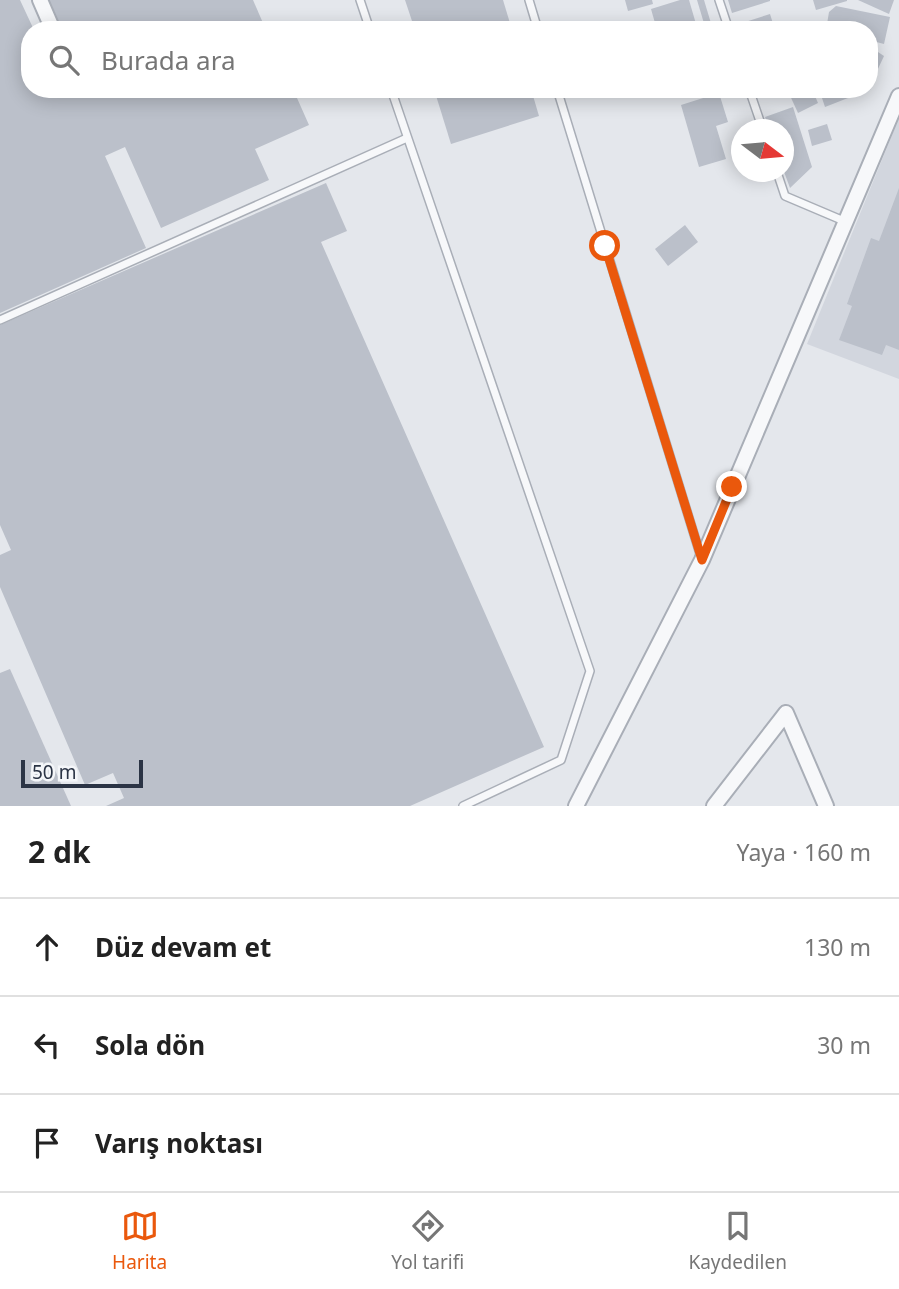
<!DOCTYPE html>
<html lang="tr">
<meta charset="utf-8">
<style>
body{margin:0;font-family:"Noto Sans",sans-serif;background:#f2f2f2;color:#222}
.compass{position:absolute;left:731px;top:119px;width:63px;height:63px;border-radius:50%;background:#fff;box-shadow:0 4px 18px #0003;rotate:106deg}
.scale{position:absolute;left:21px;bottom:18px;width:122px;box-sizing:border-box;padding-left:7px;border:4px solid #2b3445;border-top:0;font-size:19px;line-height:24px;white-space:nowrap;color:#2b3445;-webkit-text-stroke:5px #f4f6f9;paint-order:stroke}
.stop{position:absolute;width:21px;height:21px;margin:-16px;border:5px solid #ea580c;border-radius:50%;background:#fff}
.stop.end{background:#ea580c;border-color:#fff;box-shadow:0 2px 7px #0008}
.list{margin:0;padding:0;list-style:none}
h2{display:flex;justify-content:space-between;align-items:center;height:91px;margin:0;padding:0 28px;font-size:30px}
h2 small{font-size:23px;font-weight:400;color:#767676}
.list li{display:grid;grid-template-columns:46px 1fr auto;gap:21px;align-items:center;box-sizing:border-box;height:98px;padding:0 28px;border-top:2px solid #e0e0e0}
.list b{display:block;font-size:26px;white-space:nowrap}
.list em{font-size:23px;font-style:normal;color:#767676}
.icon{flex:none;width:38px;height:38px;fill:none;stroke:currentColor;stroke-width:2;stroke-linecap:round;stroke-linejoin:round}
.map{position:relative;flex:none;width:899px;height:806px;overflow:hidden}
.search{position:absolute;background:#fff;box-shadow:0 4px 18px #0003;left:21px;right:21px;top:21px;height:77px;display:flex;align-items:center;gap:18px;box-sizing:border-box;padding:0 24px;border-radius:28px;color:#767676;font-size:26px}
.sheet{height:385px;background:#fff}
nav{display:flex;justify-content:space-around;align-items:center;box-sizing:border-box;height:98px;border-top:2px solid #e0e0e0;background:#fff;font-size:19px;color:#767676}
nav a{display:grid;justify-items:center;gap:4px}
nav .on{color:#ea580c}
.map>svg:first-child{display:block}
</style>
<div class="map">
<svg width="899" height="806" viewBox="0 0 899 806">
<rect width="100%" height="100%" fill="#e4e7ec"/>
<polygon fill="#d2d6de" points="899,118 899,379 807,344"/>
<g fill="#bbc0ca">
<polygon points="0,0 20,0 34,30 30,30 30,89 293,89 309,125 255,149 269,180 161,228 125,147 105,156 146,248 0,313"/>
<polygon points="46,0 253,0 266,30 59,30"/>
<polygon points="405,0 503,0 512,30 415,30"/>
<polygon points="625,0 652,0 653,4 628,11"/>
<polygon points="680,0 689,0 696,24 677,30 657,30 651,9"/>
<polygon points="697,0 704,0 713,30 706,30"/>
<polygon points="728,0 770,0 770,1 732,13"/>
<polygon points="813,0 847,0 847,1 816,10"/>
<polygon points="858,0 894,0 889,14"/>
<polygon points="836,6 890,17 884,44 869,40 869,30 826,30 829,12"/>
<polygon points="770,14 775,30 741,30 739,24"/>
<polygon points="869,46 884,56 869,88"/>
<polygon points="434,89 531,89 539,116 451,144"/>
<polygon points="787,89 812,89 818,103 798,113"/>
<polygon points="819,89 871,89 825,107"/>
<polygon points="719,93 728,122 716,126 726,159 699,167 681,105"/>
<polygon points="793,107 812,167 790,188 783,169 783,130 770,130 765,117"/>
<polygon points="827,124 832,140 812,146 808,130"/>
<polygon points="326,183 347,231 321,242 544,747 410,806 106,806 124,798 113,773 85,785 0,587 0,555 11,550 0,525 0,325"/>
<polygon points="899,188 899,350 886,345 882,355 839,340 852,306 847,304 871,238 879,241"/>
<polygon points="685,225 698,242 668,266 655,249"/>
<polygon points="10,669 71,806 0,806 0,673"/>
</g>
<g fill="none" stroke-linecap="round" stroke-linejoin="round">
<defs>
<g id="service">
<polyline points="360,0 370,30"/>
<polyline points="529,0 538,30"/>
<polyline points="719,0 729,30"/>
<polyline points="391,89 590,671 561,760 463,806"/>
<polyline points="557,89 701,557"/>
<polyline points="749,89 763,130"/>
<polyline points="777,172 785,196 844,221"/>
<polyline points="0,320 407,138"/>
</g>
<g id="minor">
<polyline points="40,0 53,30"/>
<polyline points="576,806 702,560 899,96"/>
<polyline points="714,806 786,713 826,806"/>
</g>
</defs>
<use href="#service" stroke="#a9aeb7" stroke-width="10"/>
<use href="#minor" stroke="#a9aeb7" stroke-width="18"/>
<use href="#service" stroke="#f7f8fa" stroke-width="7"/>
<use href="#minor" stroke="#f7f8fa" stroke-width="14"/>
</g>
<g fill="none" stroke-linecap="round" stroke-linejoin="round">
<polyline stroke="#ea580c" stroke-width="9" points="605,246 702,560 732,487"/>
</g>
</svg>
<svg class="compass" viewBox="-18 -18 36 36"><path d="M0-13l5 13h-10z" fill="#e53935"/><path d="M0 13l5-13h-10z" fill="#767676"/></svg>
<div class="scale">50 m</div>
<div class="stop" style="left:605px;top:246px"></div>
<div class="stop end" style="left:732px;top:487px"></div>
<div class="search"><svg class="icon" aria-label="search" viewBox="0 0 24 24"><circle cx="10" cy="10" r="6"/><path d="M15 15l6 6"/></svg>Burada ara</div>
</div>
<section class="sheet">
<h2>2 dk<small>Yaya · 160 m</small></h2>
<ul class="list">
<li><svg class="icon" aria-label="ahead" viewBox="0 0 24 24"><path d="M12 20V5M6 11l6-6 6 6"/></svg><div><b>Düz devam et</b></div><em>130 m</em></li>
<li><svg class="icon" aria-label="left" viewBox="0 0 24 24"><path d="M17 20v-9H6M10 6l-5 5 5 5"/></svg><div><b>Sola dön</b></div><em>30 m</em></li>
<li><svg class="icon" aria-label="arrive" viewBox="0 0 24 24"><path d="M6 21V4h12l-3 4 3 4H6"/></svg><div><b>Varış noktası</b></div></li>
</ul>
</section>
<nav>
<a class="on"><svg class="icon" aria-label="map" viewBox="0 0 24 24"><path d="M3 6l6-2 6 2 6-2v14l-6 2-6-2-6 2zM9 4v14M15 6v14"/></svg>Harita</a>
<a><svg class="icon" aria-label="directions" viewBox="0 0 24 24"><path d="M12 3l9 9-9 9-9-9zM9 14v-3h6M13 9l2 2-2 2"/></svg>Yol tarifi</a>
<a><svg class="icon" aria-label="saved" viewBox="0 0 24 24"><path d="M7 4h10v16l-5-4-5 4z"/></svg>Kaydedilen</a>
</nav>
